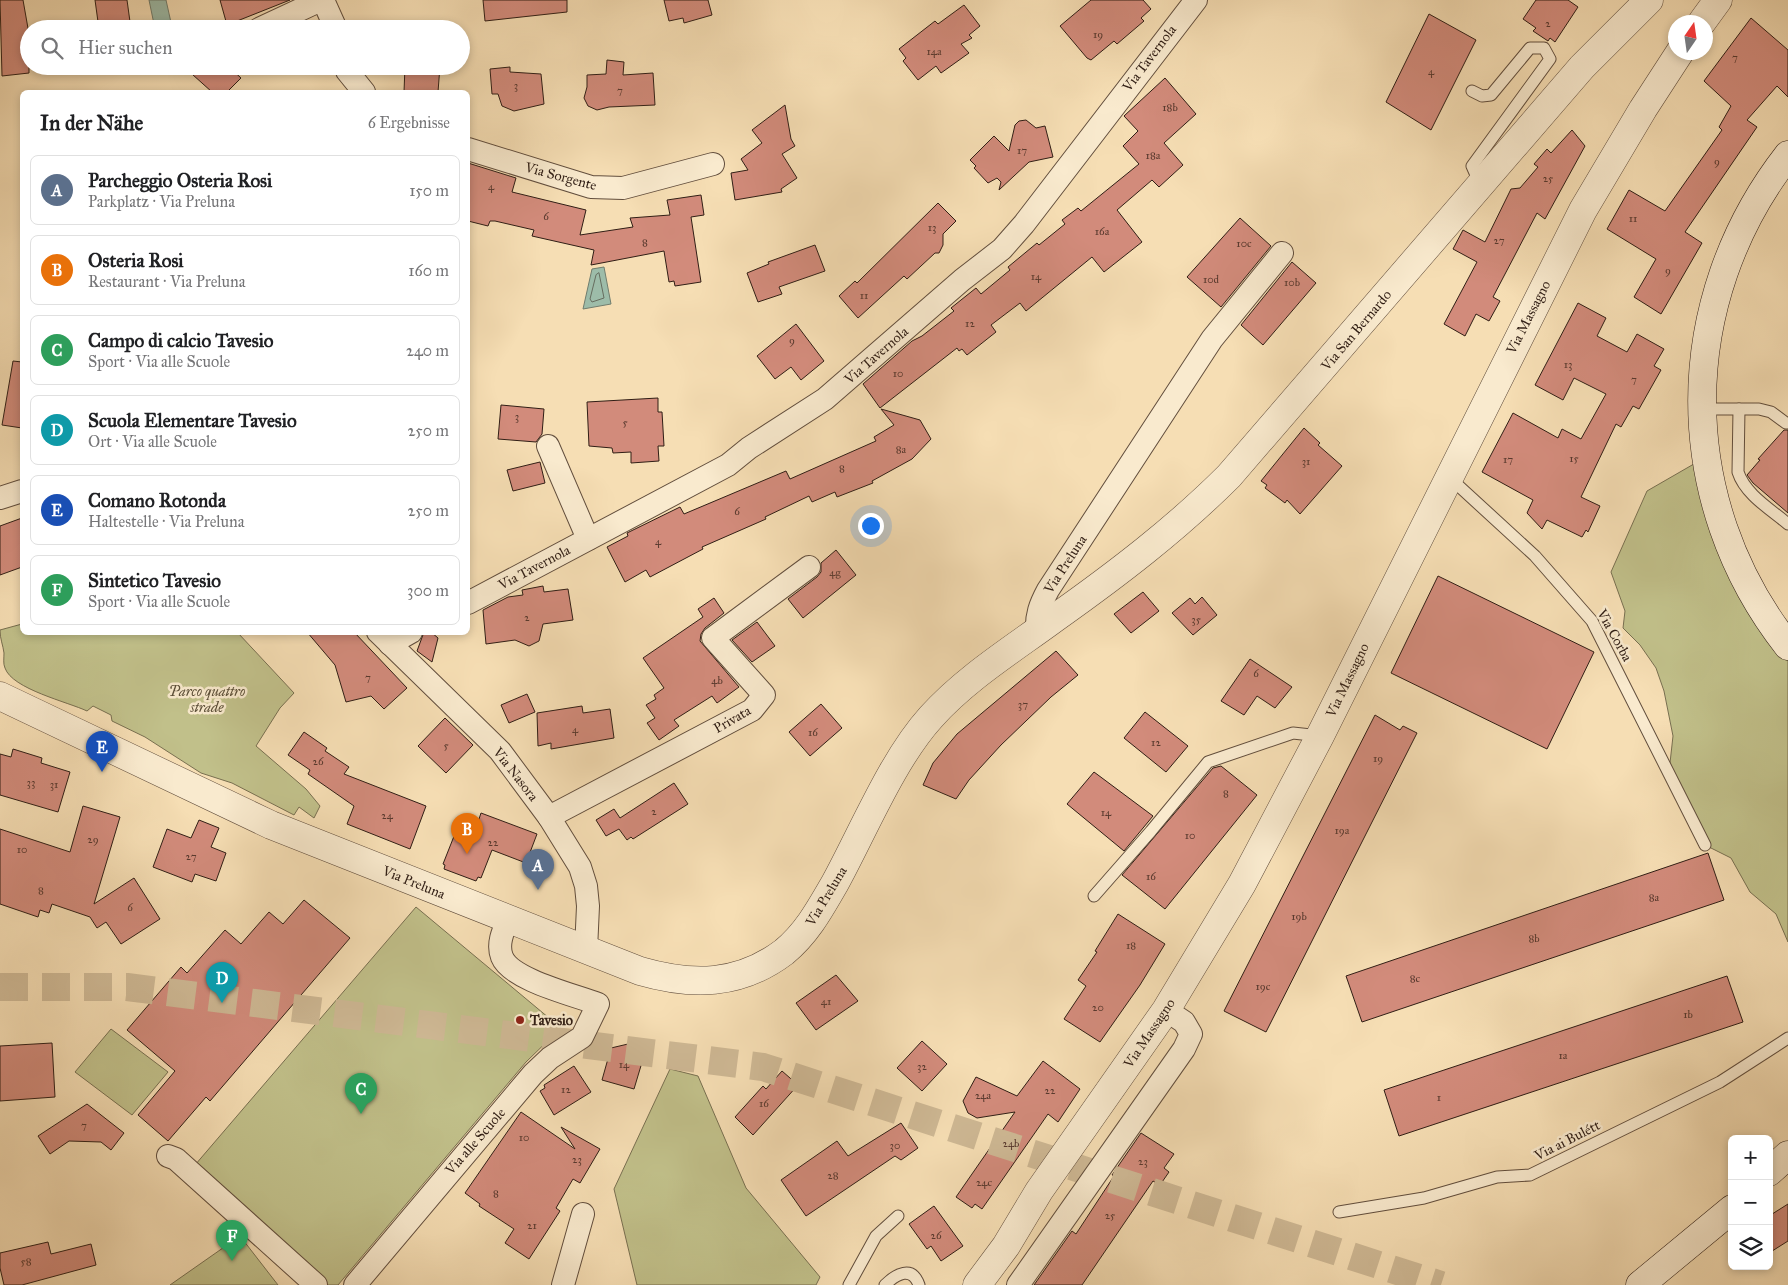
<!DOCTYPE html>
<html lang="de">
<meta charset="utf-8">
<style>
body{margin:0;font-family:"IM FELL Great Primer",serif;background:#f6f6f6;color:#202124}
.controls{position:absolute;right:15px;bottom:15px;display:grid;overflow:hidden;border-radius:8px;box-shadow:0 2px 8px #0003}
.controls button{width:45px;height:45px;display:grid;place-items:center;padding:0;border:0;border-bottom:1px solid #e0e0e0;background:#fff;color:#202124;font:25px sans-serif}
.compass{position:absolute;left:1668px;top:15px;width:45px;height:45px;border-radius:50%;background:#fff;box-shadow:0 2px 8px #0003;rotate:13deg}
.you{position:absolute;left:870px;top:525px;width:18px;height:18px;margin:-12px;border:4px solid #fff;border-radius:50%;background:#1a73e8;box-shadow:0 0 0 8px #1a73e833}
.badge{display:grid;place-items:center;width:32px;height:32px;border-radius:50%;background:#2563eb;color:#fff;font-size:16px;font-weight:700}
.pin{position:absolute;translate:-50% -41px;filter:drop-shadow(0 1px 2px #0008)}
.pin::after{content:'';position:absolute;top:26px;width:18px;height:15px;background:inherit;clip-path:polygon(0 0,100% 0,50% 100%)}
.list{margin:0;padding:0;list-style:none}
h2{display:flex;justify-content:space-between;align-items:center;height:65px;margin:0;padding:0 20px;font-size:21px}
h2 small{font-size:16px;font-weight:400;color:#757577}
.list li{display:grid;grid-template-columns:32px 1fr auto;gap:15px;align-items:center;box-sizing:border-box;height:70px;margin:0 10px 10px;padding:0 10px;border:1px solid #e0e0e0;border-radius:8px}
.list b{display:block;font-size:19px;white-space:nowrap}
.list p{margin:0;font-size:16px;white-space:nowrap;color:#757577}
.list em{font-size:16px;font-style:normal;color:#757577}
.icon{flex:none;width:28px;height:28px;fill:none;stroke:currentColor;stroke-width:2;stroke-linecap:round;stroke-linejoin:round}
.map{position:relative;flex:none;width:1788px;height:1285px;overflow:hidden}
.search{position:absolute;background:#fff;box-shadow:0 2px 8px #0003;left:20px;top:20px;width:450px;height:55px;display:flex;align-items:center;gap:12px;box-sizing:border-box;padding:0 18px;border-radius:28px;color:#757577;font-size:19px}
.panel{position:absolute;background:#fff;box-shadow:0 2px 8px #0003;left:20px;top:90px;width:450px;height:545px;border-radius:8px}
.map>svg:first-child{display:block}
</style>
<div class="map">
<svg width="1788" height="1285" viewBox="0 0 1788 1285">
<rect width="100%" height="100%" fill="#f6deb4"/>
<filter id="stains"><feTurbulence type="fractalNoise" baseFrequency=".004" numOctaves="4"/><feColorMatrix values="0 0 0 0 .2 0 0 0 0 .09 0 0 0 0 .02 0 0 0 .5 -.17"/></filter>
<radialGradient id="worn" r=".72"><stop offset=".6" stop-color="#630" stop-opacity="0"/><stop offset="1" stop-color="#630" stop-opacity=".3"/></radialGradient>
<g fill="#c1c08a" stroke="#786f50">
<polygon points="1706,457 1788,646 1788,942 1776,914 1750,892 1731,858 1705,845 1669,772 1673,736 1664,691 1656,668 1640,645 1623,628 1625,611 1611,572 1647,491"/>
<path d="M 22,624 L 22,632 L 238,633 L 294,693 L 280,708 L 256,746 L 306,789 L 320,806 L 314,818 L 299,807 L 294,815 L 232,783 L 201,773 L 145,737 L 112,721 L 111,715 L 93,706 L 87,711 C 68,702 12,689 5,668 C 3,664 4,658 4,653 C 3,645 0,639 0,630 Z"/>
<polygon points="416,907 561,1028 526,1062 338,1285 325,1285 195,1165"/>
<polygon points="111,1029 168,1072 132,1115 75,1072"/>
<polygon points="670,1069 698,1076 746,1188 820,1277 816,1285 637,1285 614,1189"/>
<polygon points="240,1236 278,1285 170,1285"/>
</g>
<g fill="#9dbca9" stroke="#717d6e">
<polygon points="149,0 166,0 172,27 155,29"/>
<polygon points="604,267 611,304 583,309 592,269"/>
</g>
<g fill="none" stroke-linecap="round" stroke-linejoin="round">
<polygon stroke="#666d5f" stroke-width="1" points="599,273 604,298 592,302 590,299 596,275"/>
</g>
<g fill="#d28b7b" stroke="#301e15">
<polygon points="0,0 23,0 29,34 29,73 2,76"/>
<polygon points="95,0 127,0 131,29 99,29"/>
<polygon points="220,0 290,0 227,25"/>
<polygon points="483,0 567,0 567,12 485,21"/>
<polygon points="664,0 708,0 712,15 684,23 683,18 669,21"/>
<polygon points="1091,0 1143,0 1151,9 1141,18 1144,21 1117,44 1114,41 1091,60 1087,58 1060,26"/>
<polygon points="1536,0 1568,0 1578,7 1555,42 1550,38 1548,41 1533,31 1536,28 1523,19"/>
<polygon points="964,5 980,26 969,35 972,38 961,44 969,53 941,73 936,66 918,80 903,61 906,58 899,49 935,21 938,24"/>
<polygon points="1429,14 1476,40 1431,130 1386,102"/>
<polygon points="1751,18 1788,50 1788,97 1777,86 1747,120 1757,127 1685,232 1702,243 1661,314 1634,297 1656,259 1607,229 1629,190 1665,211 1722,130 1719,127 1731,106 1704,81"/>
<polygon points="607,60 624,62 623,75 653,73 655,105 609,107 597,110 588,106 584,98 587,87 587,75 606,74"/>
<polygon points="183,66 228,66 241,78 227,92 212,92"/>
<polygon points="405,66 440,66 438,92 404,92"/>
<polygon points="510,67 510,72 541,74 544,104 514,111 502,106 498,94 492,94 490,69"/>
<polygon points="1165,78 1196,114 1164,143 1183,165 1159,187 1152,180 1117,210 1142,242 1104,272 1092,257 1026,311 1020,303 991,325 996,332 967,355 962,349 959,351 957,348 880,408 863,384 912,341 922,336 954,311 951,308 976,288 981,294 1010,270 1008,267 1037,243 1039,245 1065,224 1062,220 1078,208 1081,211 1139,164 1123,146 1138,131 1124,116"/>
<polygon points="785,105 791,139 795,146 782,154 797,178 781,189 782,192 735,200 731,173 748,170 741,159 762,143 752,130"/>
<polygon points="1026,120 1036,128 1045,126 1053,157 1029,162 999,190 1001,182 997,178 988,183 974,168 976,166 970,160 994,136 1009,151 1015,125 1019,121"/>
<polygon points="1572,130 1585,146 1545,219 1537,213 1493,297 1500,301 1489,321 1476,314 1465,336 1444,324 1477,262 1453,249 1463,230 1485,242 1511,189 1520,188 1538,167 1534,164 1547,149 1551,153"/>
<polygon points="468,163 516,178 512,192 586,210 580,235 633,227 630,218 670,215 667,200 701,195 704,215 691,217 701,282 675,286 674,281 669,282 664,251 591,265 594,250 532,236 534,230 495,221 490,221 488,226 468,221"/>
<polygon points="938,203 956,221 943,234 943,245 939,253 935,253 907,279 904,276 858,318 839,296 855,281 857,283"/>
<polygon points="1240,218 1271,246 1221,307 1187,277"/>
<polygon points="815,245 825,271 779,287 782,294 758,302 747,273 769,264 768,262"/>
<polygon points="1292,262 1316,283 1263,345 1241,325"/>
<polygon points="1578,303 1606,318 1597,336 1627,352 1637,334 1664,349 1654,366 1661,370 1639,409 1633,406 1621,427 1616,424 1581,497 1600,506 1588,532 1586,530 1582,537 1547,520 1542,529 1527,513 1533,500 1482,472 1513,413 1558,438 1562,429 1581,439 1606,394 1574,378 1563,400 1535,385"/>
<polygon points="796,324 824,361 801,380 791,367 775,379 757,356"/>
<polygon points="13,361 22,362 22,428 2,425"/>
<polygon points="658,398 658,412 662,412 664,446 658,446 659,461 631,463 631,452 613,453 612,448 589,446 587,402"/>
<polygon points="501,405 544,409 542,434 536,442 498,439"/>
<polygon points="881,409 920,420 931,439 912,459 872,481 873,483 837,497 835,492 812,502 809,496 765,517 766,519 702,547 703,549 650,577 646,570 625,582 607,547 628,536 627,533 680,507 684,514 786,471 790,479 876,441 874,437 894,425"/>
<polygon points="1304,428 1320,443 1318,445 1342,466 1300,514 1287,500 1285,503 1265,488 1267,485 1261,481"/>
<polygon points="1784,430 1788,430 1788,513 1753,483 1747,475 1760,460 1758,459"/>
<polygon points="540,462 545,483 513,491 507,470"/>
<polygon points="22,518 22,567 0,575 0,526"/>
<polygon points="836,550 856,575 803,618 788,599 817,577 821,572 821,563"/>
<polygon points="1438,576 1594,652 1547,749 1391,673"/>
<polygon points="543,586 544,592 568,589 573,620 543,624 539,641 529,646 515,640 486,644 483,610 508,597 523,595 522,590"/>
<polygon points="1143,592 1159,611 1131,633 1114,614"/>
<polygon points="1202,597 1217,615 1193,635 1172,613 1190,598 1195,604"/>
<polygon points="714,598 724,613 705,628 701,634 700,641 739,687 717,703 712,696 674,720 679,726 659,740 647,723 655,718 646,705 656,699 654,695 664,688 643,658 703,617 698,609"/>
<polygon points="757,622 775,646 752,662 732,640"/>
<polygon points="307,632 354,632 407,688 384,709 371,696 346,702 335,665"/>
<polygon points="424,632 431,632 438,638 432,662 417,651"/>
<polygon points="1056,651 1078,675 1051,697 1001,745 969,780 956,799 923,785 933,763 957,734"/>
<polygon points="1250,659 1292,687 1275,708 1257,696 1244,715 1221,701"/>
<polygon points="527,694 535,712 509,723 501,705"/>
<polygon points="821,704 842,728 810,756 789,732"/>
<polygon points="582,706 583,713 610,709 614,738 551,749 551,743 538,746 537,713"/>
<polygon points="1145,712 1188,746 1166,772 1124,738"/>
<polygon points="1375,715 1400,730 1403,726 1417,733 1266,1032 1224,1011"/>
<polygon points="445,718 473,745 446,773 418,746"/>
<polygon points="304,732 327,748 325,751 349,767 344,774 426,806 410,849 347,824 354,806 308,774 310,770 288,755"/>
<polygon points="13,749 42,758 41,763 70,772 58,812 0,795 0,754 11,757"/>
<polygon points="1221,766 1257,795 1165,909 1122,875 1213,768"/>
<polygon points="1094,772 1153,816 1124,851 1067,804"/>
<polygon points="674,783 688,804 633,839 631,837 627,840 619,829 606,836 596,820 614,809 620,818"/>
<polygon points="83,806 120,817 94,904 134,878 160,919 121,944 106,922 97,928 90,917 52,904 49,913 40,910 38,917 0,904 0,829 70,852"/>
<polygon points="481,813 537,834 526,863 492,850 481,878 478,877 476,881 444,869 445,865 443,864 462,816 478,822"/>
<polygon points="199,820 219,828 211,847 226,853 216,881 195,874 192,882 153,867 167,829 191,838"/>
<polygon points="1708,853 1724,900 1362,1022 1346,976"/>
<polygon points="304,900 350,938 210,1101 206,1097 168,1141 138,1115 175,1071 127,1030 181,967 187,973 225,930 241,944 269,912 283,924"/>
<polygon points="1118,914 1165,944 1140,985 1100,1042 1064,1019 1086,986 1078,980 1097,952 1095,951"/>
<polygon points="836,975 858,1001 816,1030 796,1003"/>
<polygon points="1727,976 1743,1022 1399,1136 1384,1090"/>
<polygon points="922,1041 947,1064 922,1091 897,1068"/>
<polygon points="52,1043 55,1097 0,1101 0,1046"/>
<polygon points="628,1044 646,1049 634,1089 602,1080 611,1048"/>
<polygon points="1043,1061 1080,1089 1058,1122 1048,1114 982,1209 975,1204 972,1208 956,1197 1015,1112 977,1118 968,1113 963,1101 976,1077 1017,1096"/>
<polygon points="574,1066 591,1092 554,1115 540,1091 545,1088 544,1085"/>
<polygon points="782,1071 798,1085 753,1135 735,1117 763,1086 766,1089"/>
<polygon points="87,1104 124,1133 111,1150 101,1142 69,1141 50,1154 38,1136"/>
<polygon points="521,1112 575,1149 561,1127 600,1149 580,1183 573,1179 556,1208 560,1211 529,1259 505,1243 514,1229 479,1206 480,1204 465,1193"/>
<polygon points="901,1123 918,1148 901,1160 895,1156 806,1216 781,1180 837,1141 848,1156"/>
<polygon points="1141,1133 1174,1154 1164,1168 1169,1172 1160,1185 1153,1181 1082,1285 1034,1285 1072,1231 1076,1234 1114,1176 1112,1175"/>
<polygon points="1788,1204 1788,1241 1769,1253 1769,1216"/>
<polygon points="934,1206 963,1246 941,1261 931,1246 927,1249 909,1224"/>
<polygon points="48,1242 51,1254 91,1244 96,1265 22,1285 4,1285 0,1268 0,1253"/>
</g>
<g fill="none" stroke-linecap="round" stroke-linejoin="round">
<polyline stroke="#ceb894" stroke-width="28" stroke-dasharray="28 14" stroke-linecap="butt" points="0,987 127,987 763,1067 1441,1285"/>
<defs>
<g id="service">
<polyline points="1472,91 1482,96 1491,95 1530,48 1544,48 1550,59 1472,166 1480,184"/>
<polyline points="1702,409 1759,409 1771,412 1786,423"/>
<path d="M 1739,409 L 1738,472 C 1745,494 1770,509 1788,524"/>
<polyline points="1450,478 1535,556 1592,621 1705,845"/>
<polyline points="1094,896 1151,831 1208,762 1293,733 1320,736"/>
<polyline points="1339,1212 1424,1198 1497,1177 1530,1175 1720,1082 1788,1038"/>
<polyline points="849,1285 876,1236 898,1216"/>
<path d="M 885,1285 C 896,1274 912,1265 919,1285"/>
</g>
<g id="minor">
<polyline points="323,0 336,29"/>
<polyline points="259,29 321,0"/>
<polyline points="347,71 364,92"/>
<polyline points="468,149 591,187 623,188 713,164"/>
<polyline points="548,446 588,539"/>
<polyline points="0,498 22,491"/>
<polyline points="468,603 728,465 749,448 825,399 962,280 1002,249 1024,224 1196,0"/>
<polyline points="378,632 500,751 549,817 580,867 586,886 588,906 586,950"/>
<path d="M 1037,632 C 1036,615 1040,605 1048,590 L 1212,339 L 1282,253"/>
<polyline points="390,644 411,632"/>
<polyline points="549,817 752,710 764,695 713,638 809,567"/>
<polyline points="168,1156 176,1159 316,1285"/>
<path d="M 355,1285 L 533,1074 L 550,1058 L 582,1037 L 598,1004 C 575,995 511,980 502,957 C 497,944 503,931 508,920"/>
<polyline points="563,1285 583,1214"/>
<polyline points="1018,1285 1184,1049 1191,1034 1184,1022 1166,1010"/>
</g>
<g id="tertiary">
<polyline points="1702,22 1718,0"/>
<path d="M 0,696 L 271,825 L 640,971 C 692,986 739,986 784,952 C 807,933 820,909 835,883 C 863,832 892,760 931,717 C 966,678 1013,649 1055,618 C 1117,574 1176,529 1229,476 L 1582,67 L 1649,0"/>
<polyline points="977,1285 1006,1246 1039,1191 1166,1010 1242,884 1320,736 1583,210 1643,109 1680,52"/>
</g>
<g id="secondary">
<path d="M 1788,155 C 1674,301 1673,500 1788,646"/>
<polyline points="1769,1172 1788,1155"/>
<polyline points="1640,1285 1732,1209"/>
</g>
</defs>
<use href="#service" stroke="#624e3d" stroke-width="13"/>
<use href="#minor" stroke="#624e3d" stroke-width="24"/>
<use href="#tertiary" stroke="#624e3d" stroke-width="29"/>
<use href="#secondary" stroke="#301e15" stroke-width="29"/>
<use href="#service" stroke="#f9eace" stroke-width="11"/>
<use href="#minor" stroke="#f9eace" stroke-width="22"/>
<use href="#tertiary" stroke="#f9eace" stroke-width="28"/>
<use href="#secondary" stroke="#f9eace" stroke-width="28"/>
</g>
<circle fill="#8f2418" stroke="#f9eace" stroke-width="2" cx="520" cy="1020" r="5"/>
<g text-anchor="middle" stroke-width="5" stroke-linejoin="round" paint-order="stroke">
<g font-size="11" fill="#58392e">
<text x="1548" y="27">2</text>
<text x="1098" y="38">19</text>
<text x="934" y="55">14a</text>
<text x="1735" y="61">7</text>
<text x="1431" y="75">4</text>
<text x="516" y="89">3</text>
<text x="620" y="94">7</text>
<text x="1170" y="111">18b</text>
<text x="1022" y="154">17</text>
<text x="1153" y="159">18a</text>
<text x="1717" y="165">9</text>
<text x="1548" y="182">25</text>
<text x="491" y="190">4</text>
<text x="546" y="220">6</text>
<text x="1633" y="222">11</text>
<text x="932" y="231">13</text>
<text x="1102" y="235">16a</text>
<text x="1499" y="244">27</text>
<text x="645" y="246">8</text>
<text x="1244" y="247">10c</text>
<text x="1668" y="274">9</text>
<text x="1036" y="280">14</text>
<text x="1211" y="283">10d</text>
<text x="1292" y="286">10b</text>
<text x="864" y="299">11</text>
<text x="970" y="327">12</text>
<text x="792" y="344">9</text>
<text x="1568" y="368">13</text>
<text x="898" y="377">10</text>
<text x="1634" y="383">7</text>
<text x="517" y="420">3</text>
<text x="625" y="426">5</text>
<text x="901" y="453">8a</text>
<text x="1574" y="462">15</text>
<text x="1508" y="463">17</text>
<text x="1306" y="465">31</text>
<text x="842" y="472">8</text>
<text x="737" y="515">6</text>
<text x="658" y="545">4</text>
<text x="835" y="576">4g</text>
<text x="527" y="621">2</text>
<text x="1196" y="623">35</text>
<text x="1256" y="677">6</text>
<text x="368" y="681">7</text>
<text x="717" y="684">4b</text>
<text x="1023" y="708">37</text>
<text x="575" y="733">4</text>
<text x="813" y="736">16</text>
<text x="1156" y="746">12</text>
<text x="446" y="749">5</text>
<text x="1378" y="762">19</text>
<text x="318" y="765">26</text>
<text x="31" y="786">33</text>
<text x="54" y="788">31</text>
<text x="1226" y="797">8</text>
<text x="654" y="815">2</text>
<text x="1106" y="816">14</text>
<text x="387" y="819">24</text>
<text x="1342" y="834">19a</text>
<text x="1190" y="839">10</text>
<text x="93" y="843">29</text>
<text x="493" y="846">22</text>
<text x="22" y="853">10</text>
<text x="191" y="860">27</text>
<text x="1151" y="880">16</text>
<text x="41" y="894">8</text>
<text x="1654" y="901">8a</text>
<text x="130" y="911">6</text>
<text x="1299" y="920">19b</text>
<text x="1534" y="942">8b</text>
<text x="1131" y="949">18</text>
<text x="1415" y="982">8c</text>
<text x="1263" y="990">19c</text>
<text x="826" y="1005">41</text>
<text x="1098" y="1011">20</text>
<text x="1688" y="1018">1b</text>
<text x="1563" y="1059">1a</text>
<text x="624" y="1068">14</text>
<text x="922" y="1070">32</text>
<text x="566" y="1093">12</text>
<text x="1050" y="1094">22</text>
<text x="983" y="1099">24a</text>
<text x="1439" y="1101">1</text>
<text x="764" y="1107">16</text>
<text x="84" y="1129">7</text>
<text x="524" y="1141">10</text>
<text x="1011" y="1147">24b</text>
<text x="895" y="1149">30</text>
<text x="577" y="1163">23</text>
<text x="1143" y="1165">23</text>
<text x="833" y="1179">28</text>
<text x="984" y="1186">24c</text>
<text x="496" y="1197">8</text>
<text x="1110" y="1219">25</text>
<text x="532" y="1229">21</text>
<text x="936" y="1239">26</text>
<text x="26" y="1265">58</text>
</g>
<g font-size="14" fill="#301e15" stroke="#f9eace">
<text transform="translate(1149 58) rotate(-53)" y="5">Via Tavernola</text>
<text transform="translate(561 176) rotate(15)" y="5">Via Sorgente</text>
<text transform="translate(1528 317) rotate(-63)" y="5">Via Massagno</text>
<text transform="translate(1356 330) rotate(-50)" y="5">Via San Bernardo</text>
<text transform="translate(876 355) rotate(-41)" y="5">Via Tavernola</text>
<text transform="translate(1065 564) rotate(-57)" y="5">Via Preluna</text>
<text transform="translate(534 567) rotate(-28)" y="5">Via Tavernola</text>
<text transform="translate(1615 635) rotate(61)" y="5">Via Corba</text>
<text transform="translate(1347 680) rotate(-64)" y="5">Via Massagno</text>
<text transform="translate(732 719) rotate(-30)" y="5">Privata</text>
<text transform="translate(516 774) rotate(52)" y="5">Via Nasora</text>
<text transform="translate(414 882) rotate(22)" y="5">Via Preluna</text>
<text transform="translate(826 896) rotate(-59)" y="5">Via Preluna</text>
<text transform="translate(1149 1033) rotate(-56)" y="5">Via Massagno</text>
<text transform="translate(1567 1140) rotate(-27)" y="5">Via ai Bulétt</text>
<text transform="translate(475 1141) rotate(-49)" y="5">Via alle Scuole</text>
</g>
<g font-size="14" font-style="italic" fill="#5c4f38" stroke="#f9eace">
<text x="207" y="696">Parco quattro<tspan x="207" dy="16">strade</tspan></text>
</g>
<g font-size="14" font-weight="bold" fill="#301e15" stroke="#f9eace" text-anchor="start">
<text x="530" y="1025">Tavesio</text>
</g>
</g>
<rect width="100%" height="100%" filter="url(#stains)"/>
<rect width="100%" height="100%" fill="url(#worn)"/>
</svg>
<div class="controls">
<button>+</button>
<button>−</button>
<button><svg class="icon" aria-label="layers" viewBox="0 0 24 24"><path d="M12 4l9 5-9 5-9-5zM3 14l9 5 9-5"/></svg></button>
</div>
<svg class="compass" viewBox="-18 -18 36 36"><path d="M0-13l5 13h-10z" fill="#e53935"/><path d="M0 13l5-13h-10z" fill="#757577"/></svg>
<div class="you"></div>
<div class="pin badge" style="left:538px;top:890px;background:#5c6f8a">A</div>
<div class="pin badge" style="left:467px;top:854px;background:#e8710a">B</div>
<div class="pin badge" style="left:361px;top:1114px;background:#2e9e5b">C</div>
<div class="pin badge" style="left:222px;top:1003px;background:#0f9aa8">D</div>
<div class="pin badge" style="left:102px;top:772px;background:#1a4fb4">E</div>
<div class="pin badge" style="left:232px;top:1261px;background:#2e9e5b">F</div>
<div class="search"><svg class="icon" aria-label="search" viewBox="0 0 24 24"><circle cx="10" cy="10" r="6"/><path d="M15 15l6 6"/></svg>Hier suchen</div>
<section class="panel">
<h2>In der Nähe<small>6 Ergebnisse</small></h2>
<ul class="list">
<li><span class="badge" style="background:#5c6f8a">A</span><div><b>Parcheggio Osteria Rosi</b><p>Parkplatz · Via Preluna</p></div><em>150 m</em></li>
<li><span class="badge" style="background:#e8710a">B</span><div><b>Osteria Rosi</b><p>Restaurant · Via Preluna</p></div><em>160 m</em></li>
<li><span class="badge" style="background:#2e9e5b">C</span><div><b>Campo di calcio Tavesio</b><p>Sport · Via alle Scuole</p></div><em>240 m</em></li>
<li><span class="badge" style="background:#0f9aa8">D</span><div><b>Scuola Elementare Tavesio</b><p>Ort · Via alle Scuole</p></div><em>250 m</em></li>
<li><span class="badge" style="background:#1a4fb4">E</span><div><b>Comano Rotonda</b><p>Haltestelle · Via Preluna</p></div><em>250 m</em></li>
<li><span class="badge" style="background:#2e9e5b">F</span><div><b>Sintetico Tavesio</b><p>Sport · Via alle Scuole</p></div><em>300 m</em></li>
</ul>
</section>
</div>
